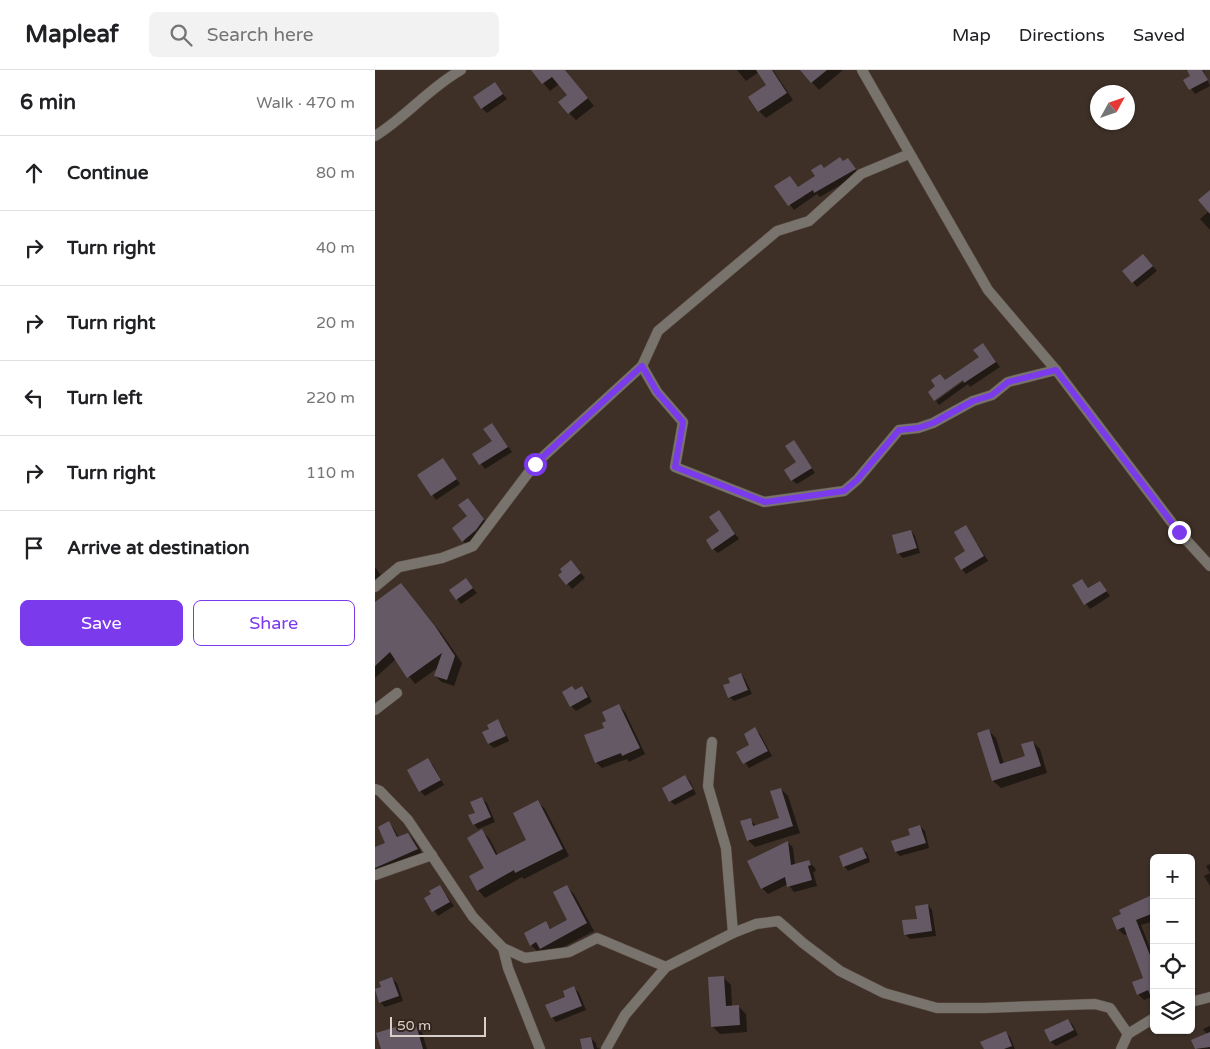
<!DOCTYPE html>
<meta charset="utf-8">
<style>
body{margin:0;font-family:"Varela Round",sans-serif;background:#f2f2f2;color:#202124}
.controls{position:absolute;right:15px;bottom:15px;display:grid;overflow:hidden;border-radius:8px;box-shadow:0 1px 4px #0004}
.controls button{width:45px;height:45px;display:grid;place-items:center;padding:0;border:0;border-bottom:1px solid #e0e0e0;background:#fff;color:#202124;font:25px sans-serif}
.compass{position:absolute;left:715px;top:15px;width:45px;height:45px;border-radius:50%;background:#fff;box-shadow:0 1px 4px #0004;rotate:50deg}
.scale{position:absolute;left:15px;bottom:12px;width:96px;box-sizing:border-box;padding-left:5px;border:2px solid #d8cfc9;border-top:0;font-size:14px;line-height:18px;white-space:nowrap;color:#d8cfc9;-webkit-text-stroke:4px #34261d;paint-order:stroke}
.stop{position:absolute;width:15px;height:15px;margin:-11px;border:4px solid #7c3aed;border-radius:50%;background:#fff}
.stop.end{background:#7c3aed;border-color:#fff;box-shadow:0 1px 5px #0008}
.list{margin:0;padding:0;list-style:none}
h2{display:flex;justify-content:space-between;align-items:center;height:65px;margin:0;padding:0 20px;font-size:21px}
h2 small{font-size:16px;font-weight:400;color:#757577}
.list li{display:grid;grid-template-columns:32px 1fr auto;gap:15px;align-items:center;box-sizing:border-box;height:75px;padding:0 20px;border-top:1px solid #e0e0e0}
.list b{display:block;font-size:19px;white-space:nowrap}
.list em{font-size:16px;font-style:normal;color:#757577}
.actions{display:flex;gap:10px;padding:15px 20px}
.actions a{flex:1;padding:11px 0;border:1px solid #7c3aed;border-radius:8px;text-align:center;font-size:18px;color:#7c3aed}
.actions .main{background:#7c3aed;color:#fff}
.icon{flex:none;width:28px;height:28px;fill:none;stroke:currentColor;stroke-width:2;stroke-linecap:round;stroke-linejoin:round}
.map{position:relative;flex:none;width:835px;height:979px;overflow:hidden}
header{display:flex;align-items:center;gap:30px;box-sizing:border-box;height:70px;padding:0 25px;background:#fff;border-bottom:1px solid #e0e0e0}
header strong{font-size:24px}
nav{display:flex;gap:28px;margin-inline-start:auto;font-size:18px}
.search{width:350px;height:45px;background:#f2f2f2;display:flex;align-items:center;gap:12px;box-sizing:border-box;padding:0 18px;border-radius:8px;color:#757577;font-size:19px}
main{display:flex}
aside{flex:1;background:#fff}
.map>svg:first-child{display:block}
</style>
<header>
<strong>Mapleaf</strong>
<div class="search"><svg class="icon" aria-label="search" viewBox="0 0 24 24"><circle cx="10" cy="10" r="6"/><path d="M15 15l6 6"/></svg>Search here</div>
<nav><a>Map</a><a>Directions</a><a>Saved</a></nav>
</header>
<main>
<aside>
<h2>6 min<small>Walk · 470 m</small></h2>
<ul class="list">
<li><svg class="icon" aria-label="ahead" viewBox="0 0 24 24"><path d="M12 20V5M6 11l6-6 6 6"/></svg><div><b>Continue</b></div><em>80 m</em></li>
<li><svg class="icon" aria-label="right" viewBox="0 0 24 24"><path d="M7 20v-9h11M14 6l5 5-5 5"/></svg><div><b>Turn right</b></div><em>40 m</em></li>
<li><svg class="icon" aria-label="right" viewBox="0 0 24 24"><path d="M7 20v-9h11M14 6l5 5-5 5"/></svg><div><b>Turn right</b></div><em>20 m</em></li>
<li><svg class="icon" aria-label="left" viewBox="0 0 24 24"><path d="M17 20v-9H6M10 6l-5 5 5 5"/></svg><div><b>Turn left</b></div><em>220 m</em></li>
<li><svg class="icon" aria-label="right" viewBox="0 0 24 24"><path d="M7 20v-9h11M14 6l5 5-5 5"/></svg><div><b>Turn right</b></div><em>110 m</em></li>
<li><svg class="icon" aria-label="arrive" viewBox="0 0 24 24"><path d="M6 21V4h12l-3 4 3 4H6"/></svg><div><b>Arrive at destination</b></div></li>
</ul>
<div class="actions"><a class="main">Save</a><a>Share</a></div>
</aside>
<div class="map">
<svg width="835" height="979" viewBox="0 0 835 979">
<rect width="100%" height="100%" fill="#3e3027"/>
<g fill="#0007">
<polygon points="162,0 190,0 219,36 201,50 194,43 194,25 184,14 175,21 159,2"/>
<polygon points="362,0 398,0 418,30 391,48 384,41 393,16 384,2 371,11"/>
<polygon points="431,0 468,0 444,20 428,2"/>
<polygon points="814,0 828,0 835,16 820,24 810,10 817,6"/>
<polygon points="120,14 132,29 112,43 107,38"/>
<polygon points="473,89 484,104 445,127 442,124 419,140 401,116 423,118 442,106 449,99"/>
<polygon points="835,126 835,160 825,149 834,141"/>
<polygon points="773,190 782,201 762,217 749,202"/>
<polygon points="608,274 625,297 595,317 593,314 564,335 561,331 593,308 571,311 605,288"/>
<polygon points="117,355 137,382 110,399 99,385 118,371"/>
<polygon points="419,372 440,403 422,414 417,410 422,393"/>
<polygon points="68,389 85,414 61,430 44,405"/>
<polygon points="97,434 113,455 92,475 88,471"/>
<polygon points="344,442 364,469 343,483 338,479 346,461"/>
<polygon points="590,457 595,462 613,491 591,504 587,499 592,482"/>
<polygon points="536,461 540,466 545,483 528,488 523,483"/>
<polygon points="200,496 210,508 197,519 185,505"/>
<polygon points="0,497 7,507 0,512"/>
<polygon points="91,510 102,523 86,534 82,529"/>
<polygon points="707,510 714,519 725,512 735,526 715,539 698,516"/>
<polygon points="32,521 67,564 87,593 79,616 67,612 60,606 64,597 40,614 21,589 0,608 0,534"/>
<polygon points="366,604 370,609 377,624 359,631 355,627 356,614"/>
<polygon points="207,618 212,622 217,632 201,641 196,636 201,621"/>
<polygon points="244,636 250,642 270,684 254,692 252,689 227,698 221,692 232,651"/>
<polygon points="123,651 127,656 134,671 119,678 114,674 109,663 115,660"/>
<polygon points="380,659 385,664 397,686 374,698 363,682 376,675"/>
<polygon points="614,661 621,668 629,694 651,687 658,672 665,679 672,703 626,718 618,711"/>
<polygon points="53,690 58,695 69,715 50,726 45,721"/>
<polygon points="310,707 315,711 321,724 300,735 295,731"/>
<polygon points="406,719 413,726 425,763 380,777 373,770 375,750 382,756 406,749"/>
<polygon points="107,729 112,733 120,752 103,759 99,754"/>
<polygon points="163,732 170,739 194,786 149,809 147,807 110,828 103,820 111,798 107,761 114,768 123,785 153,770"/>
<polygon points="14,753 19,759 24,768 33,764 39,770 48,785 0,807 0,778 12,773"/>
<polygon points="545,756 550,761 554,778 525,786 521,782"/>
<polygon points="413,772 418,778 420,795 434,792 440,798 441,801 438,802 442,816 419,822 413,814 393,824 387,818"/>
<polygon points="487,779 492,783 495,792 473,801 469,796"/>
<polygon points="835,794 835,816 829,806 835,803 831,796"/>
<polygon points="65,816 79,836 63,846 51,829"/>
<polygon points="192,817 199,824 219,861 173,885 167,880 163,882 156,875 170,853 177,859 194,850"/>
<polygon points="779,826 779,851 766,855 779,888 779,926 769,930 763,924 770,908 753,864 749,865 743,859"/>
<polygon points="553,835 557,840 561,866 535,869 530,864"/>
<polygon points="349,908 356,915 357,937 364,937 371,944 372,962 345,964 337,956"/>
<polygon points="17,909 22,913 28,931 10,937 5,932 8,917"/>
<polygon points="199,918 204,923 211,940 181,952 177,947"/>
<polygon points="693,950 698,955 703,965 681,976 676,972 671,961"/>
<polygon points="39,953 46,959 52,979 7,979"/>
<polygon points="835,956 835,979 822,979 818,970 832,964 828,959"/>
<polygon points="630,962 635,967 640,979 610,979"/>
<polygon points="216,968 221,973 222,978 226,979 208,979"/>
</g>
<g fill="#665966">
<polygon points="156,0 190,0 213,28 193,44 183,32 192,25 177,7 167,14"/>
<polygon points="381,0 397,0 412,23 383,42 373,27 391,15"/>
<polygon points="425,0 452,0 436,13"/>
<polygon points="812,0 827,0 833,10 814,20 808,10 815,6"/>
<polygon points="120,12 128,24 106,39 98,27"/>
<polygon points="465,87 468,91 473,88 481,99 439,123 438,120 413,136 399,116 415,106 423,117 440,106 436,100 446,94 449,98"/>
<polygon points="835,120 835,144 823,130"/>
<polygon points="768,184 778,196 757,213 747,201"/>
<polygon points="608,273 621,292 589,313 588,310 559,331 553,322 560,316 556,310 565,304 570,310 604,287 598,280"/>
<polygon points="117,353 133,377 104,395 97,384 117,371 108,359"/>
<polygon points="419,370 437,398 416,411 409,400 421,392 410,376"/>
<polygon points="68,388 82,409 56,426 42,405"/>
<polygon points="93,428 109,449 101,460 87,472 77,458 92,446 83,435"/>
<polygon points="344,440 360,464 337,480 331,470 344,461 334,447"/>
<polygon points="591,455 609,486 586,500 579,488 590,481 579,462"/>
<polygon points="536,460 542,478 522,484 517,465"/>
<polygon points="196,490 206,503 191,515 183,505 187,502 185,499"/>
<polygon points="91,508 98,518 81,530 74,520"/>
<polygon points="707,509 713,518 725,511 732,521 709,535 697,515"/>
<polygon points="26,513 60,556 80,586 72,610 59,606 67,583 32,608 15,582 0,596 0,532"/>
<polygon points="366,603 373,620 353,628 348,615 355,613 353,608"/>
<polygon points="197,616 200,620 207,616 213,627 195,637 187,622"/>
<polygon points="244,634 265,678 247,686 246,683 220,693 209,665 229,658 227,653 231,651 227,642"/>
<polygon points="123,649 131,666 113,674 107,662 114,659 112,655"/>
<polygon points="380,657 393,681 368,694 361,682 374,675 369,664"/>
<polygon points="614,659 625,694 650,686 646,674 658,671 666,696 617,711 602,663"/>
<polygon points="53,688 66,710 44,722 32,700"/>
<polygon points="310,705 318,719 294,732 287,718"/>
<polygon points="406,718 418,756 372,771 365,751 376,748 378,756 404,748 395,721"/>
<polygon points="107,727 116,747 98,755 93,745 100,743 95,732"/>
<polygon points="163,730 188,779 140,803 139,800 102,821 94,806 109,798 92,768 107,759 121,785 151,770 138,743"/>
<polygon points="14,751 22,767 33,763 43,779 0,798 0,777 10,773 3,757"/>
<polygon points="545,755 551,773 520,782 516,771 535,765 533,759"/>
<polygon points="413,771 416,795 434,790 436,795 433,796 437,810 412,817 410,807 386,819 372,791"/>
<polygon points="487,777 492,788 468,797 464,786"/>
<polygon points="65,815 75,832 57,842 49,828 56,824 54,821"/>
<polygon points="192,815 212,853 165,879 161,872 155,876 149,863 171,851 175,859 192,850 178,822"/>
<polygon points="779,824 779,843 761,850 779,895 778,932 773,920 762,925 757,912 768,908 749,857 742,860 737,848 746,844 744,840"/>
<polygon points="553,834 557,861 529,865 527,850 542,849 540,836"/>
<polygon points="349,906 351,936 364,935 365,955 336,957 333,907"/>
<polygon points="17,907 24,926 4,933 0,919 6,917 4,912"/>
<polygon points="199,916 207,936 176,948 170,935 190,927 188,921"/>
<polygon points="693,949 699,960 675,972 669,960"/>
<polygon points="40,951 48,979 6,979 1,963"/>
<polygon points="631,961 637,976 629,979 609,979 605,972"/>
<polygon points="835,962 835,977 820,979 816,970"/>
<polygon points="216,967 219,979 207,979 205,969"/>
</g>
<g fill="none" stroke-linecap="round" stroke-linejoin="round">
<defs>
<g id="minor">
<polyline points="487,0 613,220 681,300 804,462 835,496"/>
<path d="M 0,66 C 31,47 54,18 86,0"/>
<polyline points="267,296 282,322 308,352 300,397 389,432 469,421 482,410 524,360 543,358 558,353 598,331 617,325 633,312 681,300"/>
<polyline points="0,517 24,497 67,488 98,476 160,394 267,296 283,261 402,161 434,151 486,104 534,84"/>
<polyline points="0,640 22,623"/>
<polyline points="337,672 333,716 351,778 358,863"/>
<polyline points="0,719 5,721 33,750 98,847 128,878 133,898 165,979"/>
<polyline points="0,805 57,785"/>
<polyline points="128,878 150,888 194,882 222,868 291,897"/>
<polyline points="816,932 835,927"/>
<polyline points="231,979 250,945 291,897 358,863 381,854 403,851 428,873 465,901 509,923 562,938 609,938 720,934 735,938 753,964"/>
<polyline points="746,979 753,964 779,948"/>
</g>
</defs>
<use href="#minor" stroke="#5a4d44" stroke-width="11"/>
<use href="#minor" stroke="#78736d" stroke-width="10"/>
</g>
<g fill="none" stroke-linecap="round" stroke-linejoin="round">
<polyline stroke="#7c3aed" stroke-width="6" points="160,394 267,296 282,322 308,352 300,397 390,432 469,421 482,410 524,360 543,358 558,353 598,331 617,325 633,312 681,300 804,462"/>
</g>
</svg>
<div class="controls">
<button>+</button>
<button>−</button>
<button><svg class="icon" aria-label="locate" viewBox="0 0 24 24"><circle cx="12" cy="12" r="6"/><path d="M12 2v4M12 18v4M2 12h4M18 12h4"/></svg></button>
<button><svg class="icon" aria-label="layers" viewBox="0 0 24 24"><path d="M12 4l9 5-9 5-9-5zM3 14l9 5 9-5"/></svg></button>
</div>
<svg class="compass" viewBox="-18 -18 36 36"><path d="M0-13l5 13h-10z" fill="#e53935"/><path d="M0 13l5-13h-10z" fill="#757577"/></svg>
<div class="scale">50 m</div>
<div class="stop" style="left:160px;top:394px"></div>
<div class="stop end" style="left:804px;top:462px"></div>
</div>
</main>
